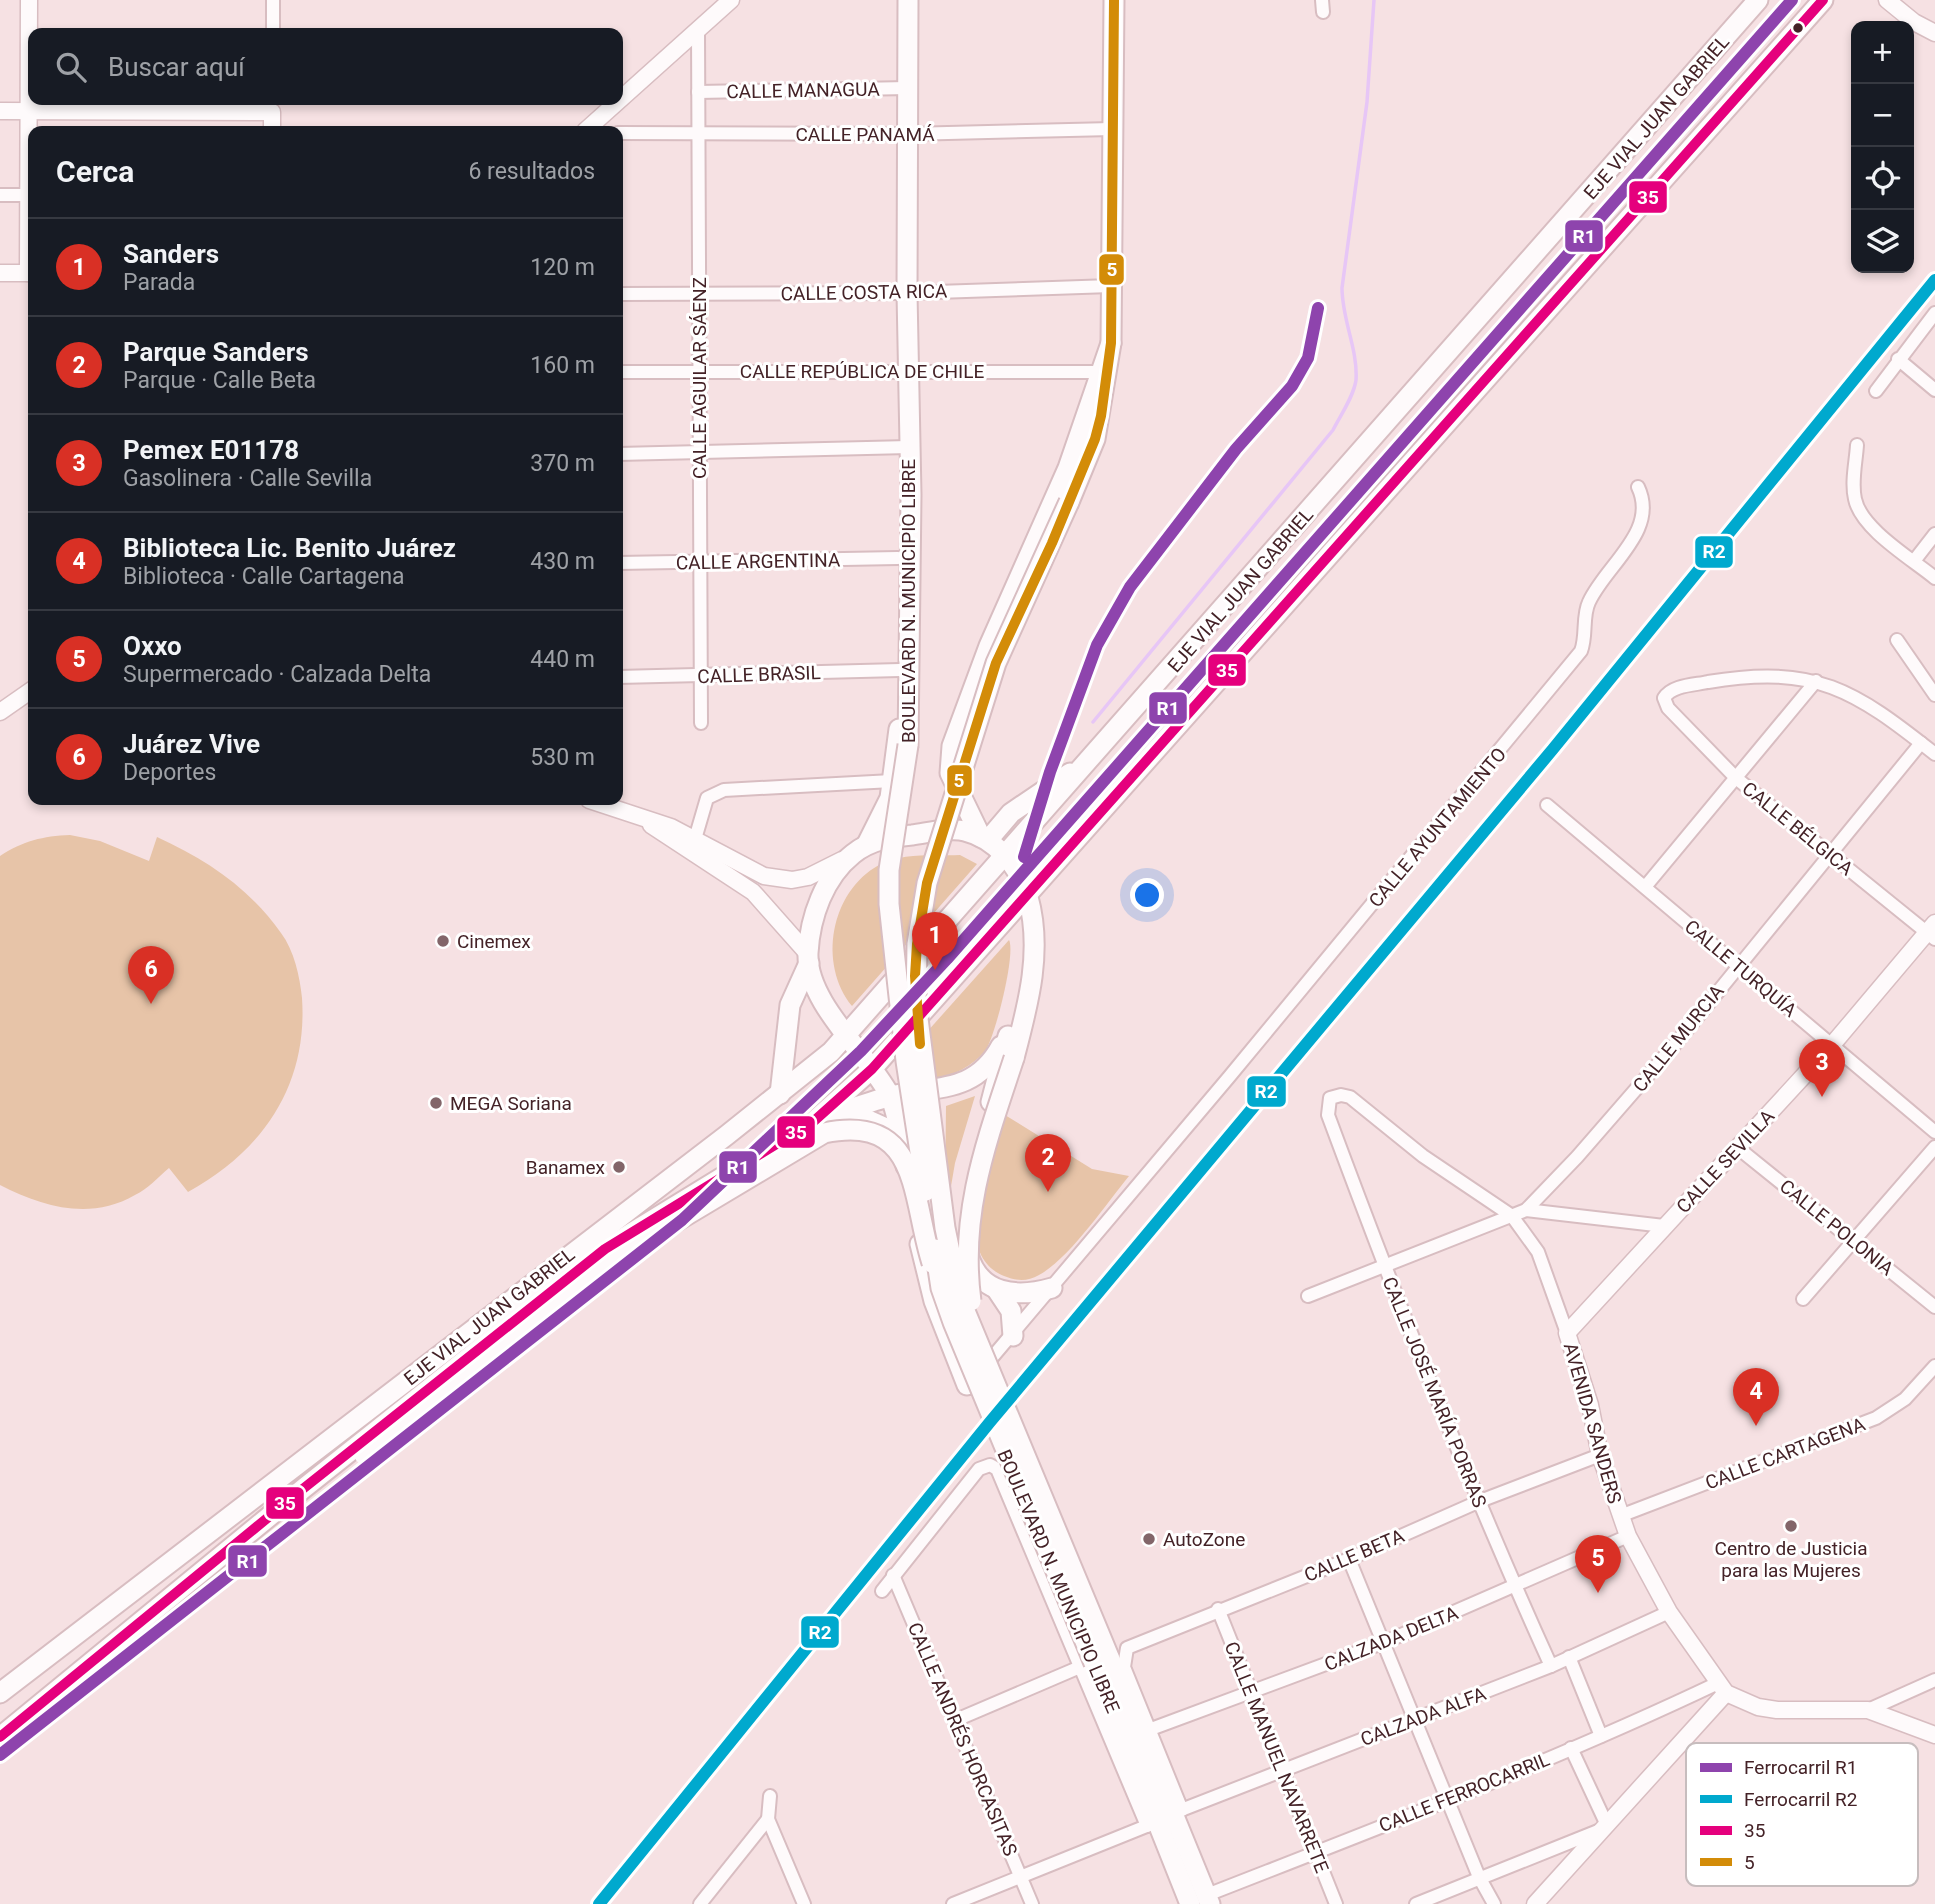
<!DOCTYPE html>
<html lang="es">
<meta charset="utf-8">
<style>
body{margin:0;font-family:Roboto,sans-serif;background:#20242c;color:#f1f3f6}
.controls{position:absolute;right:21px;top:21px;display:grid;overflow:hidden;border-radius:14px;box-shadow:0 4px 10px #0003}
.controls button{width:63px;height:63px;display:grid;place-items:center;padding:0;border:0;border-bottom:2px solid #363941;background:#171b24;color:#f1f3f6;font:35px sans-serif}
.you{position:absolute;left:1148px;top:896px;width:24px;height:24px;margin:-18px;border:5px solid #fff;border-radius:50%;background:#1a73e8;box-shadow:0 0 0 10px #1a73e833}
.badge{display:grid;place-items:center;width:46px;height:46px;border-radius:50%;background:#d93025;color:#fff;font-size:23px;font-weight:700}
.pin{position:absolute;translate:-50% -58px;filter:drop-shadow(0 2px 4px #0008)}
.pin::after{content:'';position:absolute;top:37px;width:24px;height:21px;background:inherit;clip-path:polygon(0 0,100% 0,50% 100%)}
.list{margin:0;padding:0;list-style:none}
h2{display:flex;justify-content:space-between;align-items:center;height:91px;margin:0;padding:0 28px;font-size:30px}
h2 small{font-size:23px;font-weight:400;color:#9ea1a6}
.list li{display:grid;grid-template-columns:46px 1fr auto;gap:21px;align-items:center;box-sizing:border-box;height:98px;padding:0 28px;border-top:2px solid #363941}
.list b{display:block;font-size:26px;white-space:nowrap}
.list p{margin:0;font-size:23px;white-space:nowrap;color:#9ea1a6}
.list em{font-size:23px;font-style:normal;color:#9ea1a6}
.icon{flex:none;width:38px;height:38px;fill:none;stroke:currentColor;stroke-width:2;stroke-linecap:round;stroke-linejoin:round}
.map{position:relative;flex:none;width:1935px;height:1904px;overflow:hidden}
.search{position:absolute;background:#171b24;box-shadow:0 4px 10px #0003;left:28px;top:28px;width:595px;height:77px;display:flex;align-items:center;gap:18px;box-sizing:border-box;padding:0 24px;border-radius:14px;color:#9ea1a6;font-size:26px}
.panel{position:absolute;background:#171b24;box-shadow:0 4px 10px #0003;left:28px;top:126px;width:595px;height:679px;border-radius:14px}
.map>svg:first-child{display:block}
</style>
<div class="map">
<svg width="1935" height="1904" viewBox="0 0 1935 1904">
<rect width="100%" height="100%" fill="#f6e1e3"/>
<g fill="#e7c4a8">
<path d="M 70,835 L 100,841 L 149,861 L 157,837 C 207,860 248,887 281,933 C 294,950 300,977 302,998 C 308,1085 263,1151 188,1192 L 169,1168 C 158,1177 148,1189 135,1195 C 90,1221 43,1207 0,1185 L 0,856 C 23,841 43,836 70,835 Z"/>
<path d="M 960,855 L 977,864 L 852,1006 C 818,964 830,892 879,865 C 903,852 934,856 960,855 Z"/>
<path d="M 1009,940 C 1016,953 995,1038 985,1051 C 973,1066 952,1076 933,1080 L 926,1033 Z"/>
<polygon points="975,1096 955,1163 949,1198 945,1197 946,1106"/>
<path d="M 1005,1115 L 1092,1169 L 1129,1176 C 1106,1204 1069,1259 1039,1275 C 1027,1282 1016,1281 1004,1276 C 946,1252 992,1155 1005,1115 Z"/>
</g>
<g fill="none" stroke-linecap="round" stroke-linejoin="round">
<path stroke="#e7c6f6" stroke-width="3.5" d="M 1093,722 L 1333,430 C 1340,416 1354,396 1356,380 C 1358,349 1342,320 1342,288 L 1367,102 L 1374,0"/>
<defs>
<g id="street">
<polyline points="1322,0 1323,12"/>
<polyline points="698,32 701,723"/>
<polyline points="273,33 273,0"/>
<polyline points="698,92 908,88"/>
<polyline points="618,133 908,134 1112,129"/>
<polyline points="0,195 28,195"/>
<polyline points="618,294 907,293 1111,286"/>
<polyline points="1898,359 1935,390"/>
<polyline points="618,372 1106,372"/>
<polyline points="1876,391 1935,313"/>
<path d="M 1857,445 C 1856,462 1851,482 1855,499 C 1861,529 1912,559 1935,578"/>
<polyline points="618,454 909,447"/>
<polyline points="1914,561 1935,534"/>
<polyline points="618,563 898,558"/>
<polyline points="1897,640 1935,695"/>
<polyline points="618,677 900,670"/>
<path d="M 1935,754 C 1854,690 1816,664 1708,682 C 1694,685 1672,685 1664,698 L 1668,708 L 1736,778 L 1935,939"/>
<polyline points="1547,805 1935,1132"/>
<polyline points="695,839 707,798 724,790 892,781"/>
<polyline points="1645,887 1816,681"/>
<polyline points="1738,1148 1935,1307"/>
<polyline points="1526,1210 1664,1226"/>
<polyline points="1308,1296 1526,1210 1577,1157 1677,1042 1921,743"/>
<polyline points="1803,1299 1935,1147"/>
<path d="M 984,1367 L 1229,1077 L 1581,651 C 1587,636 1582,616 1589,602 C 1606,565 1659,531 1638,487"/>
<polyline points="1620,1516 1876,1418 1905,1399 1935,1366"/>
<polyline points="1349,1559 1479,1877 1494,1904"/>
<polyline points="893,1575 1032,1904"/>
<polyline points="882,1591 979,1469 990,1465 997,1469 1147,1826"/>
<polyline points="1218,1609 1336,1904"/>
<polyline points="1569,1657 1601,1736"/>
<path d="M 1551,1666 C 1469,1486 1397,1301 1328,1115 L 1330,1098 L 1341,1095 L 1350,1097 L 1423,1156 L 1512,1216 L 1538,1252 L 1567,1333"/>
<polyline points="1868,1710 1935,1680"/>
<polyline points="956,1720 1080,1667"/>
<polyline points="1151,1729 1385,1642 1628,1536"/>
<polyline points="1571,1748 1606,1823"/>
<polyline points="770,1796 768,1819 804,1904"/>
<polyline points="1182,1810 1124,1667 1127,1648 1349,1559 1480,1501 1600,1455"/>
<polyline points="1176,1812 1551,1666 1669,1612"/>
<path d="M 1207,1895 C 1378,1828 1552,1762 1718,1683"/>
<polyline points="700,1904 768,1819"/>
<polyline points="953,1904 1154,1823"/>
<polyline points="1416,1904 1598,1831"/>
</g>
<g id="secondary">
<polyline points="1887,0 1914,22 1935,33"/>
<polyline points="0,111 272,112 272,131"/>
<polyline points="585,131 731,0"/>
<polyline points="0,273 33,273"/>
<polyline points="28,273 29,0"/>
<polyline points="0,712 33,689"/>
<polyline points="589,800 671,827 764,876 792,880 808,877 842,860"/>
<polyline points="651,825 753,892 808,954"/>
<polyline points="1935,923 1832,1045 1567,1333 1590,1405 1600,1455 1628,1536 1669,1612 1726,1693 1758,1707 1777,1710 1868,1710 1935,1735"/>
<polyline points="1535,1904 1726,1693"/>
</g>
<g id="primary">
<polyline points="1069,502 1095,439 1111,343 1114,0"/>
<polyline points="908,745 911,495 907,293 908,0"/>
<polyline points="981,837 950,773 952,746 989,646 1068,468 1111,343"/>
<polyline points="988,840 1011,813 1070,773"/>
<polyline points="867,844 890,798 899,729"/>
<polyline points="780,1094 790,1005 809,963"/>
<polyline points="991,1102 1008,1036"/>
<polyline points="848,1111 899,1134"/>
<path d="M 821,1119 C 843,1112 865,1103 888,1097 C 931,1085 974,1096 1001,1046"/>
<path d="M 906,1166 C 901,1144 899,1114 889,1094 C 866,1052 806,1002 808,953 C 810,917 824,877 853,854 C 870,840 890,837 912,835 C 928,833 949,827 965,831 C 994,838 1021,867 1028,897 C 1043,951 1028,1005 1014,1058"/>
<polyline points="920,1244 934,1301 967,1385"/>
<path d="M 968,1254 C 979,1295 1017,1298 1052,1288"/>
<polyline points="997,1290 1011,1311 1013,1336"/>
<polyline points="1109,1657 1210,1904"/>
<polyline points="1094,1663 1190,1904"/>
<polyline points="0,1693 727,1135 831,1052 1758,0"/>
<polyline points="0,1737 304,1488 605,1249 814,1121 872,1069 1823,0"/>
</g>
</defs>
<use href="#street" stroke="#d8bdc1" stroke-width="16"/>
<use href="#secondary" stroke="#d8bdc1" stroke-width="19"/>
<use href="#primary" stroke="#d8bdc1" stroke-width="23"/>
<use href="#street" stroke="#fefafb" stroke-width="12"/>
<use href="#secondary" stroke="#fefafb" stroke-width="16"/>
<use href="#primary" stroke="#fefafb" stroke-width="19"/>
<defs>
<g id="primary-bridge">
<polyline points="1069,502 996,663 927,883 917,944 916,1003 945,1228 960,1299 1109,1657"/>
<polyline points="908,745 889,870 889,904 906,1061 926,1191"/>
<polyline points="935,1249 941,1288 953,1322 1094,1663"/>
<path d="M 971,1301 C 959,1213 987,1140 1014,1058"/>
<path d="M 364,1455 L 625,1252 L 824,1133 C 921,1113 911,1198 932,1263"/>
</g>
</defs>
<use href="#primary-bridge" stroke="#d8bdc1" stroke-width="23" stroke-linecap="butt"/>
<use href="#primary-bridge" stroke="#fefafb" stroke-width="19"/>
<defs>
<polyline id="bus-1" points="0,1737 304,1488 605,1249 814,1121 872,1069 1823,0"/>
<polyline id="bus-2" points="920,1044 915,976 917,944 927,883 996,663 1052,543 1095,439 1101,416 1111,343 1114,0"/>
</defs>
<use href="#bus-1" stroke="#fff" stroke-width="16"/>
<use href="#bus-2" stroke="#fff" stroke-width="16"/>
<use href="#bus-1" stroke="#e5007d" stroke-width="10"/>
<use href="#bus-2" stroke="#d38c08" stroke-width="10"/>
<defs>
<g id="rail-1">
<polyline points="1024,857 1050,772 1097,645 1130,587 1236,449 1292,386 1308,358 1318,308"/>
<polyline points="0,1755 682,1220 861,1051 947,959 1792,0"/>
</g>
<polyline id="rail-2" points="599,1904 990,1422 1553,749 1935,280"/>
</defs>
<use href="#rail-1" stroke="#fff" stroke-width="18"/>
<use href="#rail-2" stroke="#fff" stroke-width="18"/>
<use href="#rail-1" stroke="#8e44ad" stroke-width="12"/>
<use href="#rail-2" stroke="#00a9ce" stroke-width="12"/>
</g>
<circle fill="#442227" stroke="#fff" stroke-width="2.5" cx="1798" cy="28" r="6"/>
<g fill="#826569" stroke="#fff" stroke-width="2.5">
<circle cx="443" cy="941" r="7"/>
<circle cx="436" cy="1103" r="7"/>
<circle cx="619" cy="1167" r="7"/>
<circle cx="1791" cy="1526" r="7"/>
<circle cx="1149" cy="1539" r="7"/>
</g>
<g text-anchor="middle" stroke-width="6" stroke-linejoin="round" paint-order="stroke">
<g font-size="19" fill="#442227" stroke="#fff">
<text transform="translate(803 90) rotate(-1)" y="7">CALLE MANAGUA</text>
<text transform="translate(1656 117) rotate(-49)" y="7">EJE VIAL JUAN GABRIEL</text>
<text x="865" y="141">CALLE PANAMÁ</text>
<text transform="translate(864 292) rotate(-1)" y="7">CALLE COSTA RICA</text>
<text x="862" y="378">CALLE REPÚBLICA DE CHILE</text>
<text transform="translate(699 378) rotate(-90)" y="7">CALLE AGUILAR SÁENZ</text>
<text transform="translate(758 561) rotate(-1)" y="7">CALLE ARGENTINA</text>
<text transform="translate(1240 590) rotate(-49)" y="7">EJE VIAL JUAN GABRIEL</text>
<text transform="translate(908 601) rotate(-90)" y="7">BOULEVARD N. MUNICIPIO LIBRE</text>
<text transform="translate(759 674) rotate(-2)" y="7">CALLE BRASIL</text>
<text transform="translate(1437 827) rotate(-50)" y="7">CALLE AYUNTAMIENTO</text>
<text transform="translate(1798 828) rotate(39)" y="7">CALLE BÉLGICA</text>
<text transform="translate(1741 968) rotate(40)" y="7">CALLE TURQUÍA</text>
<text transform="translate(1678 1038) rotate(-51)" y="7">CALLE MURCIA</text>
<text transform="translate(1725 1161) rotate(-47)" y="7">CALLE SEVILLA</text>
<text transform="translate(1837 1227) rotate(39)" y="7">CALLE POLONIA</text>
<text transform="translate(489 1316) rotate(-38)" y="7">EJE VIAL JUAN GABRIEL</text>
<text transform="translate(1435 1392) rotate(68)" y="7">CALLE JOSÉ MARÍA PORRAS</text>
<text transform="translate(1593 1423) rotate(74)" y="7">AVENIDA SANDERS</text>
<text transform="translate(1785 1453) rotate(-21)" y="7">CALLE CARTAGENA</text>
<text transform="translate(1354 1555) rotate(-23)" y="7">CALLE BETA</text>
<text transform="translate(1059 1581) rotate(67)" y="7">BOULEVARD N. MUNICIPIO LIBRE</text>
<text transform="translate(1391 1638) rotate(-22)" y="7">CALZADA DELTA</text>
<text transform="translate(1423 1716) rotate(-21)" y="7">CALZADA ALFA</text>
<text transform="translate(963 1739) rotate(67)" y="7">CALLE ANDRÉS HORCASITAS</text>
<text transform="translate(1277 1757) rotate(68)" y="7">CALLE MANUEL NAVARRETE</text>
<text transform="translate(1464 1792) rotate(-22)" y="7">CALLE FERROCARRIL</text>
</g>
<g font-size="19" fill="#442227" stroke="#fff" text-anchor="start">
<text x="457" y="948">Cinemex</text>
<text x="450" y="1110">MEGA Soriana</text>
<text x="605" y="1174" text-anchor="end">Banamex</text>
<text x="1163" y="1546">AutoZone</text>
<text x="1791" y="1555" text-anchor="middle">Centro de Justicia<tspan x="1791" dy="22">para las Mujeres</tspan></text>
</g>
</g>
<rect x="1686" y="1743" width="232" height="143" rx="10" fill="#fff" stroke="#c7bdbe" stroke-width="2"/>
<rect x="1700" y="1763" width="32" height="9" fill="#8e44ad"/>
<rect x="1700" y="1795" width="32" height="8" fill="#00a9ce"/>
<rect x="1700" y="1826" width="32" height="9" fill="#e5007d"/>
<rect x="1700" y="1858" width="32" height="8" fill="#d38c08"/>
<g font-size="19" fill="#442227">
<text x="1744" y="1774">Ferrocarril R1</text>
<text x="1744" y="1806">Ferrocarril R2</text>
<text x="1744" y="1837">35</text>
<text x="1744" y="1869">5</text>
</g>
<g stroke="#fff" stroke-width="2.5">
<rect x="1628" y="180" width="40" height="34" rx="7" fill="#e5007d"/>
<rect x="1564" y="219" width="40" height="34" rx="7" fill="#8e44ad"/>
<rect x="1098" y="253" width="27" height="33" rx="7" fill="#d38c08"/>
<rect x="1694" y="535" width="40" height="34" rx="7" fill="#00a9ce"/>
<rect x="1207" y="653" width="40" height="34" rx="7" fill="#e5007d"/>
<rect x="1148" y="691" width="40" height="34" rx="7" fill="#8e44ad"/>
<rect x="946" y="764" width="27" height="33" rx="7" fill="#d38c08"/>
<rect x="1246" y="1075" width="41" height="33" rx="7" fill="#00a9ce"/>
<rect x="776" y="1115" width="40" height="34" rx="7" fill="#e5007d"/>
<rect x="718" y="1150" width="40" height="34" rx="7" fill="#8e44ad"/>
<rect x="265" y="1486" width="40" height="34" rx="7" fill="#e5007d"/>
<rect x="227" y="1544" width="41" height="34" rx="7" fill="#8e44ad"/>
<rect x="800" y="1615" width="40" height="34" rx="7" fill="#00a9ce"/>
</g>
<g font-size="19" text-anchor="middle" font-weight="bold" fill="#fff">
<text x="1648" y="204">35</text>
<text x="1584" y="243">R1</text>
<text x="1112" y="276">5</text>
<text x="1714" y="558">R2</text>
<text x="1227" y="677">35</text>
<text x="1168" y="715">R1</text>
<text x="959" y="787">5</text>
<text x="1266" y="1098">R2</text>
<text x="796" y="1139">35</text>
<text x="738" y="1174">R1</text>
<text x="285" y="1510">35</text>
<text x="248" y="1568">R1</text>
<text x="820" y="1639">R2</text>
</g>
</svg>
<div class="controls">
<button>+</button>
<button>−</button>
<button><svg class="icon" aria-label="locate" viewBox="0 0 24 24"><circle cx="12" cy="12" r="6"/><path d="M12 2v4M12 18v4M2 12h4M18 12h4"/></svg></button>
<button><svg class="icon" aria-label="layers" viewBox="0 0 24 24"><path d="M12 4l9 5-9 5-9-5zM3 14l9 5 9-5"/></svg></button>
</div>
<div class="you"></div>
<div class="pin badge" style="left:935px;top:970px">1</div>
<div class="pin badge" style="left:1048px;top:1192px">2</div>
<div class="pin badge" style="left:1822px;top:1097px">3</div>
<div class="pin badge" style="left:1756px;top:1426px">4</div>
<div class="pin badge" style="left:1598px;top:1593px">5</div>
<div class="pin badge" style="left:151px;top:1004px">6</div>
<div class="search"><svg class="icon" aria-label="search" viewBox="0 0 24 24"><circle cx="10" cy="10" r="6"/><path d="M15 15l6 6"/></svg>Buscar aquí</div>
<section class="panel">
<h2>Cerca<small>6 resultados</small></h2>
<ul class="list">
<li><span class="badge">1</span><div><b>Sanders</b><p>Parada</p></div><em>120 m</em></li>
<li><span class="badge">2</span><div><b>Parque Sanders</b><p>Parque · Calle Beta</p></div><em>160 m</em></li>
<li><span class="badge">3</span><div><b>Pemex E01178</b><p>Gasolinera · Calle Sevilla</p></div><em>370 m</em></li>
<li><span class="badge">4</span><div><b>Biblioteca Lic. Benito Juárez</b><p>Biblioteca · Calle Cartagena</p></div><em>430 m</em></li>
<li><span class="badge">5</span><div><b>Oxxo</b><p>Supermercado · Calzada Delta</p></div><em>440 m</em></li>
<li><span class="badge">6</span><div><b>Juárez Vive</b><p>Deportes</p></div><em>530 m</em></li>
</ul>
</section>
</div>
